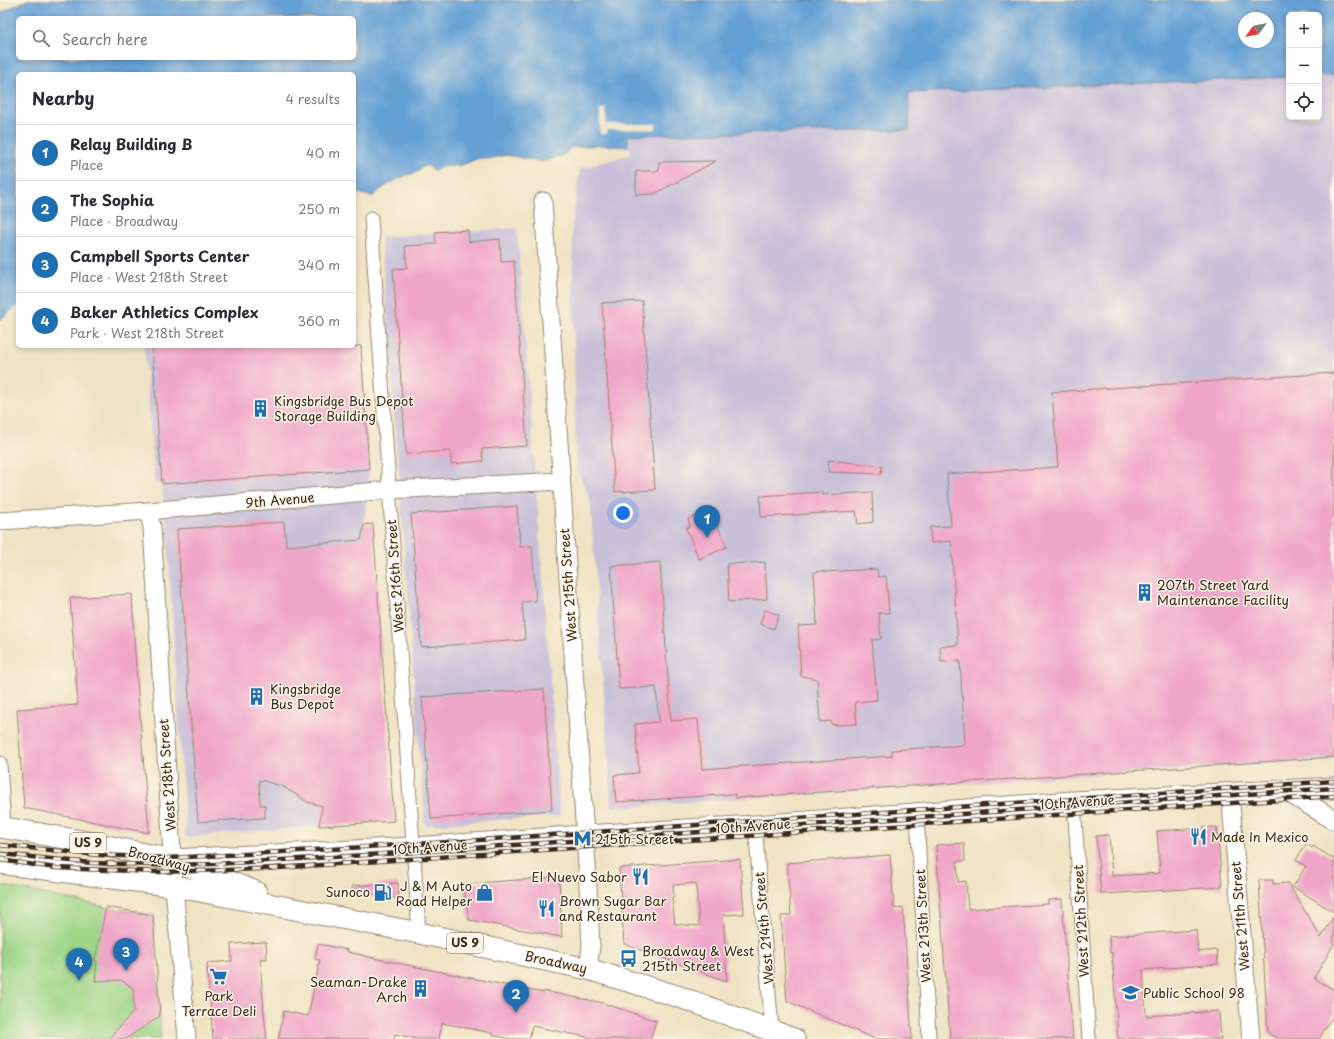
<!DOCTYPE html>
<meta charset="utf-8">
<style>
body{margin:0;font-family:"Playpen Sans",sans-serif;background:#f7f7f7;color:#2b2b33}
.controls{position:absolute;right:12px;top:12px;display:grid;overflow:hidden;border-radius:6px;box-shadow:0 2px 6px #0003}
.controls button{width:36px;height:36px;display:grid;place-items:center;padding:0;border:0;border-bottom:1px solid #e1e1e2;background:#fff;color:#2b2b33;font:20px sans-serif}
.compass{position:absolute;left:1238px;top:12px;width:36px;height:36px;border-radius:50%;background:#fff;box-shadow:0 2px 6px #0003;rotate:237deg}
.you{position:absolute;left:623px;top:513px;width:14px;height:14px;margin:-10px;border:3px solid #fff;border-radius:50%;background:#1a73e8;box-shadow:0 0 0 6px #1a73e833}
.badge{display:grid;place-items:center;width:26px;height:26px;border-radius:50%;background:#1f6fb2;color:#fff;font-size:13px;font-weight:700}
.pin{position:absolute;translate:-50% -33px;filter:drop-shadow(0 1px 2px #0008)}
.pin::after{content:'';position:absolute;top:21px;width:14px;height:12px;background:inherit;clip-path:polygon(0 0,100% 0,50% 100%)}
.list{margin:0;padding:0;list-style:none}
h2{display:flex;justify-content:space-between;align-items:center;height:52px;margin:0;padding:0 16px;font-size:17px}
h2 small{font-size:13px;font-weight:400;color:#7c7c81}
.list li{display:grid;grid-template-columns:26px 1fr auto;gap:12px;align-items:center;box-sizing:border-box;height:56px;padding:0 16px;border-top:1px solid #e1e1e2}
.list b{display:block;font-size:15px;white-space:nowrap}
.list p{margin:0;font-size:13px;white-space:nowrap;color:#7c7c81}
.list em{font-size:13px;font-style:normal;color:#7c7c81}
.icon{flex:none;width:22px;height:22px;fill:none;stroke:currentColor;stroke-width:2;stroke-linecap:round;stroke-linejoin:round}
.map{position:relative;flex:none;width:1334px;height:1039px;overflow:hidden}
.search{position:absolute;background:#fff;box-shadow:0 2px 6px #0003;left:16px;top:16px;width:340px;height:44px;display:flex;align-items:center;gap:10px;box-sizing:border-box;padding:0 14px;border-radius:6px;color:#7c7c81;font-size:15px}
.panel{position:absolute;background:#fff;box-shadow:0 2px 6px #0003;left:16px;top:72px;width:340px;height:276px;border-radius:6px}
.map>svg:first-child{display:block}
</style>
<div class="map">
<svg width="1334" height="1039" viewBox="0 0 1334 1039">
<rect width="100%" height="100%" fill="#fcf5e5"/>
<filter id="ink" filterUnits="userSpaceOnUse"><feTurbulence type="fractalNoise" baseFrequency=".025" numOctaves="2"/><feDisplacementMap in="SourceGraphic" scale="8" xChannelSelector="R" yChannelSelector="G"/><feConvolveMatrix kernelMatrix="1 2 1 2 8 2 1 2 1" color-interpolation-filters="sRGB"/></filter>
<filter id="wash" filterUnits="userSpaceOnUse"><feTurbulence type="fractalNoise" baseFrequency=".012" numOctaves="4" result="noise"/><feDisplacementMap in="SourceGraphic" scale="16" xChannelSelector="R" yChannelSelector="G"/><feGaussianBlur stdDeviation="0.9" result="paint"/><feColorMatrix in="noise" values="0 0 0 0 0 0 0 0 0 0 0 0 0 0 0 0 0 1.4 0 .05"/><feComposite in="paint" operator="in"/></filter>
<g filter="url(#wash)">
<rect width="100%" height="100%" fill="#f0e3c4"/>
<g fill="#c8bfd8">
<polygon points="1334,75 1334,759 612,807 590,499 576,467 572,224 580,169 631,154 628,146 627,135 910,129 907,93 1289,77 1289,117 1319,117 1319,76"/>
<polygon points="517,228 560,816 425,825 381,237"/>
<polygon points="354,308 358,308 369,469 364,525 319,826 186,837 167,531 162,484 155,484 144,346 354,346"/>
</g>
<polygon fill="#9ed688" stroke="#6c8053" points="0,885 106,907 153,915 161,1039 0,1039"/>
<path fill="#65a0d5" stroke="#50657a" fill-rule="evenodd" d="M 27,0 L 1334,0 L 1334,75 L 1319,76 L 1319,15 L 1289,15 L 1289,77 L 908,93 L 910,130 L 628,135 L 628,146 C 620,148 611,145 602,145 C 592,145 583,147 573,147 L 570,148 L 565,154 L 544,162 L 506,155 L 488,159 L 479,158 L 462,165 L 441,167 L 434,170 L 431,169 L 430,166 C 420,165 423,169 417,172 C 414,174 408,174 405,176 C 393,181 383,187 373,196 L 369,196 L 355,192 L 354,191 L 354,74 L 18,74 L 18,305 L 0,320 L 0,13 ZM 18,18 L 354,18 L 354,58 L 18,58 ZM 1244,18 L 1268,18 L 1268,42 L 1244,42 Z"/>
<polygon fill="#f0e3c4" points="600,109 606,109 606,124 656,124 656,129 607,130 607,134 600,134"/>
<g id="blocks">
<g fill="#f0a6c9" fill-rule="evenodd">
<polygon points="716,161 654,194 636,195 636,171 659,171 659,162"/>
<polygon points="468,230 469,242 500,239 501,262 514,261 527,446 482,449 483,461 451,464 451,451 406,454 393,269 407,268 405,246 436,244 435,232"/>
<polygon points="642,301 655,490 615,492 602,303"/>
<polygon points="152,346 361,346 369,469 162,484"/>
<polygon points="1334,373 1334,757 735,798 735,794 616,802 614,775 639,773 635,724 659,722 656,687 619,689 611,566 660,562 671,721 698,719 702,769 892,756 892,750 965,745 960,661 941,662 940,646 958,645 951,541 931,543 930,527 951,526 947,474 1058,467 1052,392"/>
<polygon points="829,460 882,466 881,474 828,472"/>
<polygon points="822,492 822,495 872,492 873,522 858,524 856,511 761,517 760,496"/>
<polygon points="517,506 520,547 532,546 536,601 522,602 525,640 421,647 411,514"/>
<polygon points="701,514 704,520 713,516 727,547 699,559 686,528 690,526 688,519"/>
<polygon points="284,522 286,546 361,540 364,525 373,524 394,821 319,826 322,806 308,802 282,786 259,780 260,805 265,805 265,818 198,822 177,529"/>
<polygon points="765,562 767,599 729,602 727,564"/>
<polygon points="877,569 878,577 886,576 889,613 879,613 881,639 872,640 877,700 855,702 857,724 838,725 831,724 831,721 820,722 817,679 801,676 798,626 817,625 814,572 824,571 824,572"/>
<polygon points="132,594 135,654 149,833 24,808 17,709 78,705 70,598"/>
<polygon points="765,610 779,615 774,629 760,624"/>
<polygon points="544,689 552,810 431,819 422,697"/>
<polygon points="1217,827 1222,887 1101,894 1096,836 1109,835 1112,876 1147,874 1160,873 1157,831"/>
<polygon points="964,843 965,861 957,861 958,882 966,881 968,909 1048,904 1048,900 1062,899 1073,1039 950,1039 936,845"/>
<polygon points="1306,844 1312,848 1313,846 1334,859 1334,912 1293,887 1306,866 1296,860"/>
<polygon points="890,855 894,908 903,907 912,1039 875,1039 787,1001 781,916 791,915 787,863"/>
<path d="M 740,859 L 744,914 L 723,915 L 727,981 L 624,944 L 619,868 ZM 696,883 L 699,926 L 675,924 L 672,897 L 674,897 L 673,885 Z"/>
<polygon points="559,877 562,937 469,920 463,884"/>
<polygon points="1259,880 1273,880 1273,884 1288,883 1321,938 1334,916 1334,944 1314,978 1334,990 1334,1014 1319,1039 1278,1039 1268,1033"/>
<polygon points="398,883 399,899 352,890 352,886"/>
<polygon points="106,907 153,915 160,1016 126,1039 108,1039 134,1011 133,988 121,980 95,981 97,961 95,960"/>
<polygon points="1196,930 1198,952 1217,950 1218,964 1143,970 1146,1016 1219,1011 1221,1039 1118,1039 1112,953 1110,953 1109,936"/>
<polygon points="266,942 267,959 260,959 264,1014 267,1039 213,1039 207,963 232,961 231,944"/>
<polygon points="318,944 348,950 348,952 378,959 544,993 544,991 603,1003 656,1021 650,1039 596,1039 532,1026 529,1039 511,1039 492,1035 492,1033 442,1023 439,1039 417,1039 395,1034 394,1039 278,1039 284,1011 308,1016 320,960 315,959"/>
</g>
</g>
</g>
<g filter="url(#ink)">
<use href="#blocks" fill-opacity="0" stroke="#968671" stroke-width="1"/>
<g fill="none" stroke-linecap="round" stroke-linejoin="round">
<defs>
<g id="minor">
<polyline points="371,218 419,933"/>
<polyline points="0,763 4,828"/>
<polyline points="1074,802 1089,1039"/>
<polyline points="917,814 929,1039"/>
<polyline points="755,826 772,1030"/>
</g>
<g id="tertiary">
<polyline points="543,201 587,866 591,946 588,969"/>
<polyline points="148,511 152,527 174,886 187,1039"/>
<polyline points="0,521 148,511 389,490 561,481"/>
<polyline points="1230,793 1251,1039"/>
</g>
<polyline id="secondary" points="1285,790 1334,820"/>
<g id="primary">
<polyline points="0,827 93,843 173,860 256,892"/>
<polyline points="173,860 414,848 585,836 755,826 1074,802 1334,788"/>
<polyline points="0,863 174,886 419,933 588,969 680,997 794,1039"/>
</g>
</defs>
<use href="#minor" stroke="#968671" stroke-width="15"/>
<use href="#tertiary" stroke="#968671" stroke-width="19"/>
<use href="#secondary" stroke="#968671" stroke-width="21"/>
<use href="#primary" stroke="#968671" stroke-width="23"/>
<use href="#minor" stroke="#fff" stroke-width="13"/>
<use href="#tertiary" stroke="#fff" stroke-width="17"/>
<use href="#secondary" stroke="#fff" stroke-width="19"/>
<use href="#primary" stroke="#fff" stroke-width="21"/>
<defs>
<g id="rail">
<polyline points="0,845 99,855 167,858 265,853 465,841 1334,781"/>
<polyline points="0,854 92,863 158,865 215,864 400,853 1334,788"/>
<polyline points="0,860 56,868 159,872 263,869 1334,796"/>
</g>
</defs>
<use href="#rail" stroke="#3b2a1e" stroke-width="4.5"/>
<use href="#rail" stroke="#fcf5e5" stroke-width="3" stroke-dasharray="9" stroke-linecap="butt"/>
</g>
</g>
<defs>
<symbol id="building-bare" viewBox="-9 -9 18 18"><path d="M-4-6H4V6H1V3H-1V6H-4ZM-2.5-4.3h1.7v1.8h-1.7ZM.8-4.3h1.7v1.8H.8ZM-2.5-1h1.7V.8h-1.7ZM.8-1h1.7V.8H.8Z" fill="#1f6fb2" stroke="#fcf5e5" stroke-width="2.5" paint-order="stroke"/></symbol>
<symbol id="restaurant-bare" viewBox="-9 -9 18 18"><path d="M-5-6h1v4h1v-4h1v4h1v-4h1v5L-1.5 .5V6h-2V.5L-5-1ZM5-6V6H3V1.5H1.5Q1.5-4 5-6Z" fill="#1f6fb2" stroke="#fcf5e5" stroke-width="2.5" paint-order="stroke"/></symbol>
<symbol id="metro-bare" viewBox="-9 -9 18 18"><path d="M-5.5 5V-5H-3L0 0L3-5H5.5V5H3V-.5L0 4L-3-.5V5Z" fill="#1f6fb2" stroke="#fcf5e5" stroke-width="2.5" paint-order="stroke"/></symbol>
<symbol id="fuel-bare" viewBox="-9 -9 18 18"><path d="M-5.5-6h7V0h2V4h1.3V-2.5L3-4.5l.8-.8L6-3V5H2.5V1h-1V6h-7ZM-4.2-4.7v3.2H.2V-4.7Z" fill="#1f6fb2" stroke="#fcf5e5" stroke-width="2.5" paint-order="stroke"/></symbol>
<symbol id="shop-bare" viewBox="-9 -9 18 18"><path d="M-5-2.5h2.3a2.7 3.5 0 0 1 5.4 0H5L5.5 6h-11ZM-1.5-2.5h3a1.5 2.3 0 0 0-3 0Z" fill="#1f6fb2" stroke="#fcf5e5" stroke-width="2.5" paint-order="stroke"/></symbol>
<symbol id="bus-bare" viewBox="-9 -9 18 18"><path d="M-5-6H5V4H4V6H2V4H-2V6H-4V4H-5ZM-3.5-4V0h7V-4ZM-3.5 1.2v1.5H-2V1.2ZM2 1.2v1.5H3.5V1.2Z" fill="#1f6fb2" stroke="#fcf5e5" stroke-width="2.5" paint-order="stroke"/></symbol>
<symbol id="supermarket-bare" viewBox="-9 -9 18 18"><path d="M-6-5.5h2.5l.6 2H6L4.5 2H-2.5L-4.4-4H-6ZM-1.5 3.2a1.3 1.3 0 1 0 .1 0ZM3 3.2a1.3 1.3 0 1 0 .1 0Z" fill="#1f6fb2" stroke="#fcf5e5" stroke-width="2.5" paint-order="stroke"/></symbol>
<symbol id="school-bare" viewBox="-9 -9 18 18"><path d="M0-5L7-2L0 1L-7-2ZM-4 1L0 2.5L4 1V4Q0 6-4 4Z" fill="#1f6fb2" stroke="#fcf5e5" stroke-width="2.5" paint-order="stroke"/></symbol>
</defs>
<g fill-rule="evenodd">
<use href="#building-bare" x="248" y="396" width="25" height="25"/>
<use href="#building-bare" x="1132" y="580" width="25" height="25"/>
<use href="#building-bare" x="244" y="684" width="25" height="25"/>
<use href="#restaurant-bare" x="1186" y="824" width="25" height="25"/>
<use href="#metro-bare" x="570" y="826" width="25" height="25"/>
<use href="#restaurant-bare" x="628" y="864" width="25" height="25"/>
<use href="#fuel-bare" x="370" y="880" width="25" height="25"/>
<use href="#shop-bare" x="472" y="880" width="25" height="25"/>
<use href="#restaurant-bare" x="534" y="896" width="25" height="25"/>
<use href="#bus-bare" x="616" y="946" width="25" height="25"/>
<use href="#supermarket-bare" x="206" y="964" width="25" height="25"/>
<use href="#building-bare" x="408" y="976" width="25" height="25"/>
<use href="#school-bare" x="1118" y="980" width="25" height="25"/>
</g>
<g text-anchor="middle" stroke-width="3" stroke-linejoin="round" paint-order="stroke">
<g fill="#fcf5e5" stroke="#75675a" stroke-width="1">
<rect x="70" y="833" width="36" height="20" rx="3"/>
<rect x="447" y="933" width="36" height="20" rx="3"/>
</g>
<g font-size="12" font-weight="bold" fill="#3b2a1e">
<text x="88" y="847">US 9</text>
<text x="465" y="947">US 9</text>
</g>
<g font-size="13" fill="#3b2a1e" stroke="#fcf5e5" text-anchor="start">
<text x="274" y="406">Kingsbridge Bus Depot<tspan x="274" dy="15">Storage Building</tspan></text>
<text x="1157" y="590">207th Street Yard<tspan x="1157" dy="15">Maintenance Facility</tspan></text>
<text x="270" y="694">Kingsbridge<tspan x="270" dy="15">Bus Depot</tspan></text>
<text x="1211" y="842">Made In Mexico</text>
<text x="595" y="844">215th Street</text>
<text x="627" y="882" text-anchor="end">El Nuevo Sabor</text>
<text x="472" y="891" text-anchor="end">J &amp; M Auto<tspan x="472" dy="15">Road Helper</tspan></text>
<text x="370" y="897" text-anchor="end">Sunoco</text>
<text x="559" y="906">Brown Sugar Bar<tspan x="559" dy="15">and Restaurant</tspan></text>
<text x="642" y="956">Broadway &amp; West<tspan x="642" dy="15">215th Street</tspan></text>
<text x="407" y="987" text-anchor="end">Seaman-Drake<tspan x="407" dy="15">Arch</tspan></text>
<text x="1143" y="998">Public School 98</text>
<text x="219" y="1001" text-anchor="middle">Park<tspan x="219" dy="15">Terrace Deli</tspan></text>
</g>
<g font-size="13" fill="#3b2a1e" stroke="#fcf5e5">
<text transform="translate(280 500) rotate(-5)" y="5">9th Avenue</text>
<text transform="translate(395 576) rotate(-94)" y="5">West 216th Street</text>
<text transform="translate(568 585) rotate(-94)" y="5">West 215th Street</text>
<text transform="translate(167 775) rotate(-94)" y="5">West 218th Street</text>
<text transform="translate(1077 802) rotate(-4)" y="5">10th Avenue</text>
<text transform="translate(753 826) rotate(-4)" y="5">10th Avenue</text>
<text transform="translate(430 847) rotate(-4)" y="5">10th Avenue</text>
<text transform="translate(159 859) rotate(15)" y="5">Broadway</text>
<text transform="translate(1240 916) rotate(-95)" y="5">West 211th Street</text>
<text transform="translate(1081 921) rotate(-93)" y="5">West 212th Street</text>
<text transform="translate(923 926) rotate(-93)" y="5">West 213th Street</text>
<text transform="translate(764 928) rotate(-95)" y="5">West 214th Street</text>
<text transform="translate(556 962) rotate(12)" y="5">Broadway</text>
</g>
</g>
</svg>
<div class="controls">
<button>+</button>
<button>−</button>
<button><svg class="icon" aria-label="locate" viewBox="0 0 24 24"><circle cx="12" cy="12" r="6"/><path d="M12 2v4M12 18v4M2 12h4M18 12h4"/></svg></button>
</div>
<svg class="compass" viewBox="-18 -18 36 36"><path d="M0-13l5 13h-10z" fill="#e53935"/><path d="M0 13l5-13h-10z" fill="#7c7c81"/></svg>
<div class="you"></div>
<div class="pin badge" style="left:707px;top:538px">1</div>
<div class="pin badge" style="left:516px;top:1013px">2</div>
<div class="pin badge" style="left:126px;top:971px">3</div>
<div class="pin badge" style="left:79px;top:981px">4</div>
<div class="search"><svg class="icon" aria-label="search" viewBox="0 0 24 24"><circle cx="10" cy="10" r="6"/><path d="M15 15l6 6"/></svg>Search here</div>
<section class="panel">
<h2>Nearby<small>4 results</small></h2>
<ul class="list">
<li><span class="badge">1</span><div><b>Relay Building B</b><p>Place</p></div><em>40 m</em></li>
<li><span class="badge">2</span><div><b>The Sophia</b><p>Place · Broadway</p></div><em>250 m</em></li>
<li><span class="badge">3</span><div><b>Campbell Sports Center</b><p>Place · West 218th Street</p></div><em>340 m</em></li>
<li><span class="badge">4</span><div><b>Baker Athletics Complex</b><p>Park · West 218th Street</p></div><em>360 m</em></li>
</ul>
</section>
</div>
